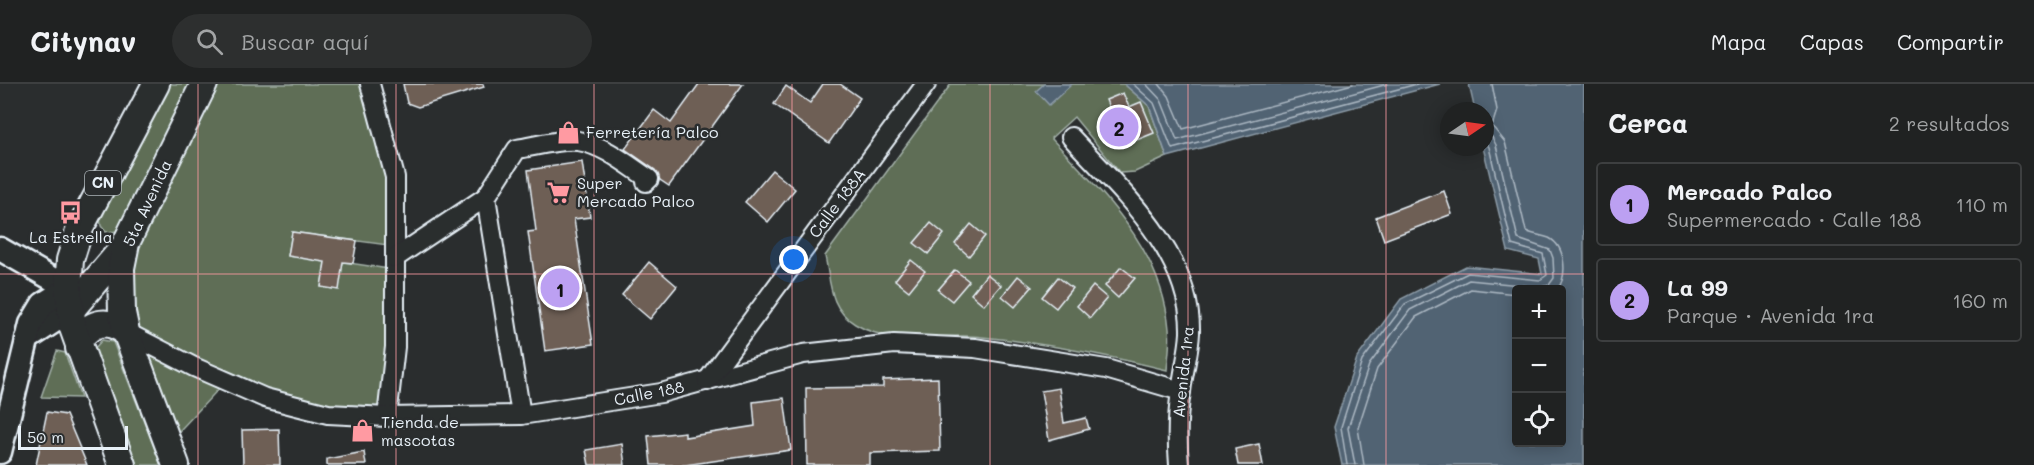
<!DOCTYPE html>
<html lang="es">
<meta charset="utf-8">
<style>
body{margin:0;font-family:Mali,sans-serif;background:#2d2f2f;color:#f1f3f6}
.controls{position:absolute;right:18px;bottom:18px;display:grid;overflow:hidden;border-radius:6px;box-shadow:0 3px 15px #0003}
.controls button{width:54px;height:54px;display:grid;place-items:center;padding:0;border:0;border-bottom:2px solid #3d3f40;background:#202222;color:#f1f3f6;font:30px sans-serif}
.compass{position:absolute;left:1440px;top:18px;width:54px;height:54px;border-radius:50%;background:#202222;box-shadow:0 3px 15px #0003;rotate:77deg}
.scale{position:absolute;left:18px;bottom:15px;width:110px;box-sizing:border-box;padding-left:6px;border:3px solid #e8f1f8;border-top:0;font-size:16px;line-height:21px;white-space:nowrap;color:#e8f1f8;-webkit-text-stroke:4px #2a2d2e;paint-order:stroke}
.you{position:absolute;left:794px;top:176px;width:21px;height:21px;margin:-15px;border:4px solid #fff;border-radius:50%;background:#1a73e8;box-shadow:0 0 0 9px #1a73e833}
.badge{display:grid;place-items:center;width:39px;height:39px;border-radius:50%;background:#bca0f2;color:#111;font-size:20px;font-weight:700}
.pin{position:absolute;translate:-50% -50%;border:3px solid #fff;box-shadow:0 2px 6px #0006}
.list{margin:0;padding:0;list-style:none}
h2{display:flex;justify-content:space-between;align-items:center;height:78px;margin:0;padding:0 24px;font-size:26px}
h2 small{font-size:20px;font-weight:400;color:#a2a4a5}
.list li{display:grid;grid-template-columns:39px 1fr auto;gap:18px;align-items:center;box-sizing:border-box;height:84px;margin:0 12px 12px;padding:0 12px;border:2px solid #3d3f40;border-radius:6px}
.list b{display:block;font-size:22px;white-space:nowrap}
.list p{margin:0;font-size:20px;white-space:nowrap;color:#a2a4a5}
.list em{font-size:20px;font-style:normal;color:#a2a4a5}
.icon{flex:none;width:33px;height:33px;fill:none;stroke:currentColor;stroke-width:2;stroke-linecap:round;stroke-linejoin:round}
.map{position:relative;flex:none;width:1584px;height:381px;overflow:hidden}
header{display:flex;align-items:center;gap:36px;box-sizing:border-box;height:84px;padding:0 30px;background:#202222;border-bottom:2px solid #3d3f40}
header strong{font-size:28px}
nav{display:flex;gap:33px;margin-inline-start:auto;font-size:21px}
.search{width:420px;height:54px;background:#2d2f2f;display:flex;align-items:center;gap:15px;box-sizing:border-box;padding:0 21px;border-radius:33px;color:#a2a4a5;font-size:22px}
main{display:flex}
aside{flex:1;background:#202222}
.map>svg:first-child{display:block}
</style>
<header>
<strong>Citynav</strong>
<div class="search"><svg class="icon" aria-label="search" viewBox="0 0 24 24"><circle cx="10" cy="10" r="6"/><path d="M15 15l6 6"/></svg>Buscar aquí</div>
<nav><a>Mapa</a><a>Capas</a><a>Compartir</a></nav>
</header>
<main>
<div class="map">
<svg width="1584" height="381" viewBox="0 0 1584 381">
<rect width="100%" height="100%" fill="#2a2d2e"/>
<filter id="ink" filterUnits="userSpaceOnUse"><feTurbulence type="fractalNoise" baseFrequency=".0167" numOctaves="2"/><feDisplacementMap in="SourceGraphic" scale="12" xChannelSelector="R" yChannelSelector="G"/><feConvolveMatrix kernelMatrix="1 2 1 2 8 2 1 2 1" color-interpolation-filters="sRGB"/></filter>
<g filter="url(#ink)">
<g fill="#5e6e57" stroke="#a3b0a8" stroke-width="1.5">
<polygon points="165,0 197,0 121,147 106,148 101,142 100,133"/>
<polygon points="204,0 370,0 382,43 395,162 292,148 288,172 325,178 321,203 338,206 343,178 395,186 387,333 328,330 226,297 167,360 121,184"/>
<path d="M 951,0 L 1124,0 L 1149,22 L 1167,73 L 1135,88 L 1120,89 L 1074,33 L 1051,54 C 1103,110 1162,164 1169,245 C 1171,259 1168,273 1167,286 C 1106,271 1044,259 982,253 C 940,248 894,264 855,240 C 829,224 831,199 825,172 Z"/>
<polygon points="102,256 113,258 161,381 137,381 94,265"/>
<polygon points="57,267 65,269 81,314 41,313"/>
</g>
<g fill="#516373" stroke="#8d9ca8" stroke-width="1.5" fill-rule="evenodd">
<polygon points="1044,0 1072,0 1049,21 1036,7"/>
<polygon points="1124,0 1440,0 1167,73 1149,22"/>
<path d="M 1469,0 L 1584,0 L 1584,381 L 1342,381 L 1334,343 L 1357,274 L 1401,215 L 1466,182 L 1542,190 L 1539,175 L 1508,167 L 1483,63 L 1485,63 L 1485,27 L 1475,27 ZM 1516,206 L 1562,206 L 1562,358 L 1516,358 Z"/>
</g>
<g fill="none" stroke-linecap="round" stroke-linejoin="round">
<g stroke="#acb8c3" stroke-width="1.5">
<polyline points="1133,0 1154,19 1172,65 1417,0"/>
<polyline points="1146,0 1161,16 1177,56 1388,0"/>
<polyline points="1159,0 1169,12 1183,45 1353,0"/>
<path d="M 1492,0 L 1497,26 L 1492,42 L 1505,58 L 1526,147 C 1533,151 1541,151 1549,154 C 1566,163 1568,192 1557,206"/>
<polyline points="1347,381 1341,343 1362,277 1405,220 1468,189 1540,196 1547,191 1543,170 1512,161 1489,63 1485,58"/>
<polyline points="1355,381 1348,344 1369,281 1410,226 1469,196 1541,203 1549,201 1554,194 1553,174 1550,166 1518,155 1496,61 1492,53 1485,50"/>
<polyline points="1364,381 1358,344 1377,285 1416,233 1471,205 1516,210"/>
</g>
</g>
<g fill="#6e5e55" stroke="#e8f1f8" stroke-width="1.5">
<polygon points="403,0 483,0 484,3 418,23 407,19"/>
<polygon points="699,0 743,0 669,102 660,96 655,86 625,65 654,26 671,39"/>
<polygon points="823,0 840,0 860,14 829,59 774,20 786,2 810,19"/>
<polygon points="1123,9 1129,23 1141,18 1154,49 1124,61 1106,16"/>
<polygon points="582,78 590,133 574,135 593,260 545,267 528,148 536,147 528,86"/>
<polygon points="772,86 795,105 768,138 745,118"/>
<polygon points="1444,107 1452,130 1384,156 1376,133"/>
<polygon points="931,139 944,150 928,170 914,159"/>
<polygon points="971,140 985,152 969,172 955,160"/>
<polygon points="292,148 357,157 353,179 343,178 339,206 321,203 325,178 288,172"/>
<polygon points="911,176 925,187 909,207 895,196"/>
<polygon points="649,178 677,202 650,235 622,211"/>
<polygon points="1121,183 1135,194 1118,214 1105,202"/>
<polygon points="955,186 969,197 952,217 938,206"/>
<polygon points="987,190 1001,201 984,221 971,210"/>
<polygon points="1018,192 1032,203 1015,223 1002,212"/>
<polygon points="1058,193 1072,204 1056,224 1042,213"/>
<polygon points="1093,202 1107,214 1090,234 1077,222"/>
<polygon points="938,294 940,367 870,369 870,381 807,381 806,304 883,303 883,296"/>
<polygon points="1059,304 1064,339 1086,334 1089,345 1049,356 1041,307"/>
<polygon points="784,314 791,366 685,381 651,381 648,352 685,348 685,353 755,342 753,318"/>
<polygon points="47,328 66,331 87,381 36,381"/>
<polygon points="279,345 280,381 243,381 242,346"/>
<polygon points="622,360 625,381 589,381 586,366"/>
<polygon points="1259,360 1263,381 1238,381 1235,365"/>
<polygon points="364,368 366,381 327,381 327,375"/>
</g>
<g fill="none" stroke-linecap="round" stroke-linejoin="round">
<defs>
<g id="minor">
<polyline points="370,0 395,93 395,263 387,333"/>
<path d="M 1071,53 C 1120,106 1192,169 1190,249 C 1189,269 1183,288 1181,308 C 1177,332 1177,357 1179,381"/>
<path d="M 486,113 L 517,65 C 536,62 560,55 578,57 C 604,61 628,81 649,95 L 646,98"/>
<polyline points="395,174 486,113 521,331"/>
<polyline points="126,248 194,283 265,314 328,330 387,333 521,331 661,309 803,270 894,260 975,264 1106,285 1181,307"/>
<polyline points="707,297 926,0"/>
</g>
<g id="major">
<polyline points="0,165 68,204"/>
<polyline points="27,255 70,227"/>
<polyline points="0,368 31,240 43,220 68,204"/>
</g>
<g id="highway">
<polyline points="70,227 124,163"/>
<path d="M 79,264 L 80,254 C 93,237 108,235 126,248"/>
<polyline points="122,381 73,244 68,204 70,176 80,144 156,0"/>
<polyline points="176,381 126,248 122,229 121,184 126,159 204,0"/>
</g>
</defs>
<use href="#minor" stroke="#e8f1f8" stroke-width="22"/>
<use href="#major" stroke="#e8f1f8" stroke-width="27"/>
<use href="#highway" stroke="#e8f1f8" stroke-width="30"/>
<use href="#minor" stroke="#2a2d2e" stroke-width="18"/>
<use href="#major" stroke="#2a2d2e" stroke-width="22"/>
<use href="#highway" stroke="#2a2d2e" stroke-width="26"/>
</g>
</g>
<path fill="none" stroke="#ff9aa2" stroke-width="1.5" stroke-opacity="0.55" d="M 198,0 L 198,381M 396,0 L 396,381M 594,0 L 594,381M 792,0 L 792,381M 990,0 L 990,381M 1188,0 L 1188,381M 1386,0 L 1386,381M 0,190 L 1584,190"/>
<defs>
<symbol id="shop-bare" viewBox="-9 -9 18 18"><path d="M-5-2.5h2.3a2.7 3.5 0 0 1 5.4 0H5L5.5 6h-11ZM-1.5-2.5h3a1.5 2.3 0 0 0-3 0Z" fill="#ff9aa2" stroke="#2a2d2e" stroke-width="2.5" paint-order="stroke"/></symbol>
<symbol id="supermarket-bare" viewBox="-9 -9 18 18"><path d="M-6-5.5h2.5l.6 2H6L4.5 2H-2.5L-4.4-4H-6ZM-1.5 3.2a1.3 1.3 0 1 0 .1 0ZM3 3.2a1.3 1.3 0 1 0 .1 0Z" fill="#ff9aa2" stroke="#2a2d2e" stroke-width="2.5" paint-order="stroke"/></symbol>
<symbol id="bus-bare" viewBox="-9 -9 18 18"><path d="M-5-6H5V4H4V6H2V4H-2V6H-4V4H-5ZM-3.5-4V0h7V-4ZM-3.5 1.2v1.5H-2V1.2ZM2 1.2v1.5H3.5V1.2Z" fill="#ff9aa2" stroke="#2a2d2e" stroke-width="2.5" paint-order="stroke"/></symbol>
</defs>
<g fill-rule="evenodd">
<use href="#shop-bare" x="552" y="32" width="33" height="33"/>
<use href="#supermarket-bare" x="542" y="92" width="33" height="33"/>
<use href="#bus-bare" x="54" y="112" width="33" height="33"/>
<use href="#shop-bare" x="346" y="330" width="33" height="33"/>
</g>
<g text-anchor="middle" stroke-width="5" stroke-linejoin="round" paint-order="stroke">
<rect fill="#2a2d2e" stroke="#afb6bb" stroke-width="1.5" x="85" y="87" width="36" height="24" rx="4.5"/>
<g font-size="15" font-weight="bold" fill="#e8f1f8">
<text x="103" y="104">CN</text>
</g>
<g font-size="16" fill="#e8f1f8" stroke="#2a2d2e" text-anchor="start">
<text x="586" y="54">Ferretería Palco</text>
<text x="577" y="105">Super<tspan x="577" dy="18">Mercado Palco</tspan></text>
<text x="71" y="159" text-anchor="middle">La Estrella</text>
<text x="381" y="344">Tienda de<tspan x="381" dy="18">mascotas</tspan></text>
</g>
<g font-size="16" fill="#e8f1f8" stroke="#2a2d2e">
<text transform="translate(147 119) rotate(-65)" y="6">5ta Avenida</text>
<text transform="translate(837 119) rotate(-53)" y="6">Calle 188A</text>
<text transform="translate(1183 288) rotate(-84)" y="6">Avenida 1ra</text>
<text transform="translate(649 309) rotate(-11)" y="6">Calle 188</text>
</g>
</g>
</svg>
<div class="controls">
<button>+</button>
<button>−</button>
<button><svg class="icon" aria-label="locate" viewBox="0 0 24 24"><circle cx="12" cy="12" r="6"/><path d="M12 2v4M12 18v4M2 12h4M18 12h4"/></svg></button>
</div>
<svg class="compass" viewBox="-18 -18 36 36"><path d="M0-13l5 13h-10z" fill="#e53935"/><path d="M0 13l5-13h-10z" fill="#a2a4a5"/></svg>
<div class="scale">50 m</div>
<div class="you"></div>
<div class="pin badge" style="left:560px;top:204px">1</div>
<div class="pin badge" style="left:1119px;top:43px">2</div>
</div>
<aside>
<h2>Cerca<small>2 resultados</small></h2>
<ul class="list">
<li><span class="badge">1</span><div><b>Mercado Palco</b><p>Supermercado · Calle 188</p></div><em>110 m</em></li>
<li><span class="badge">2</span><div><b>La 99</b><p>Parque · Avenida 1ra</p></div><em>160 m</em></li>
</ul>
</aside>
</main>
